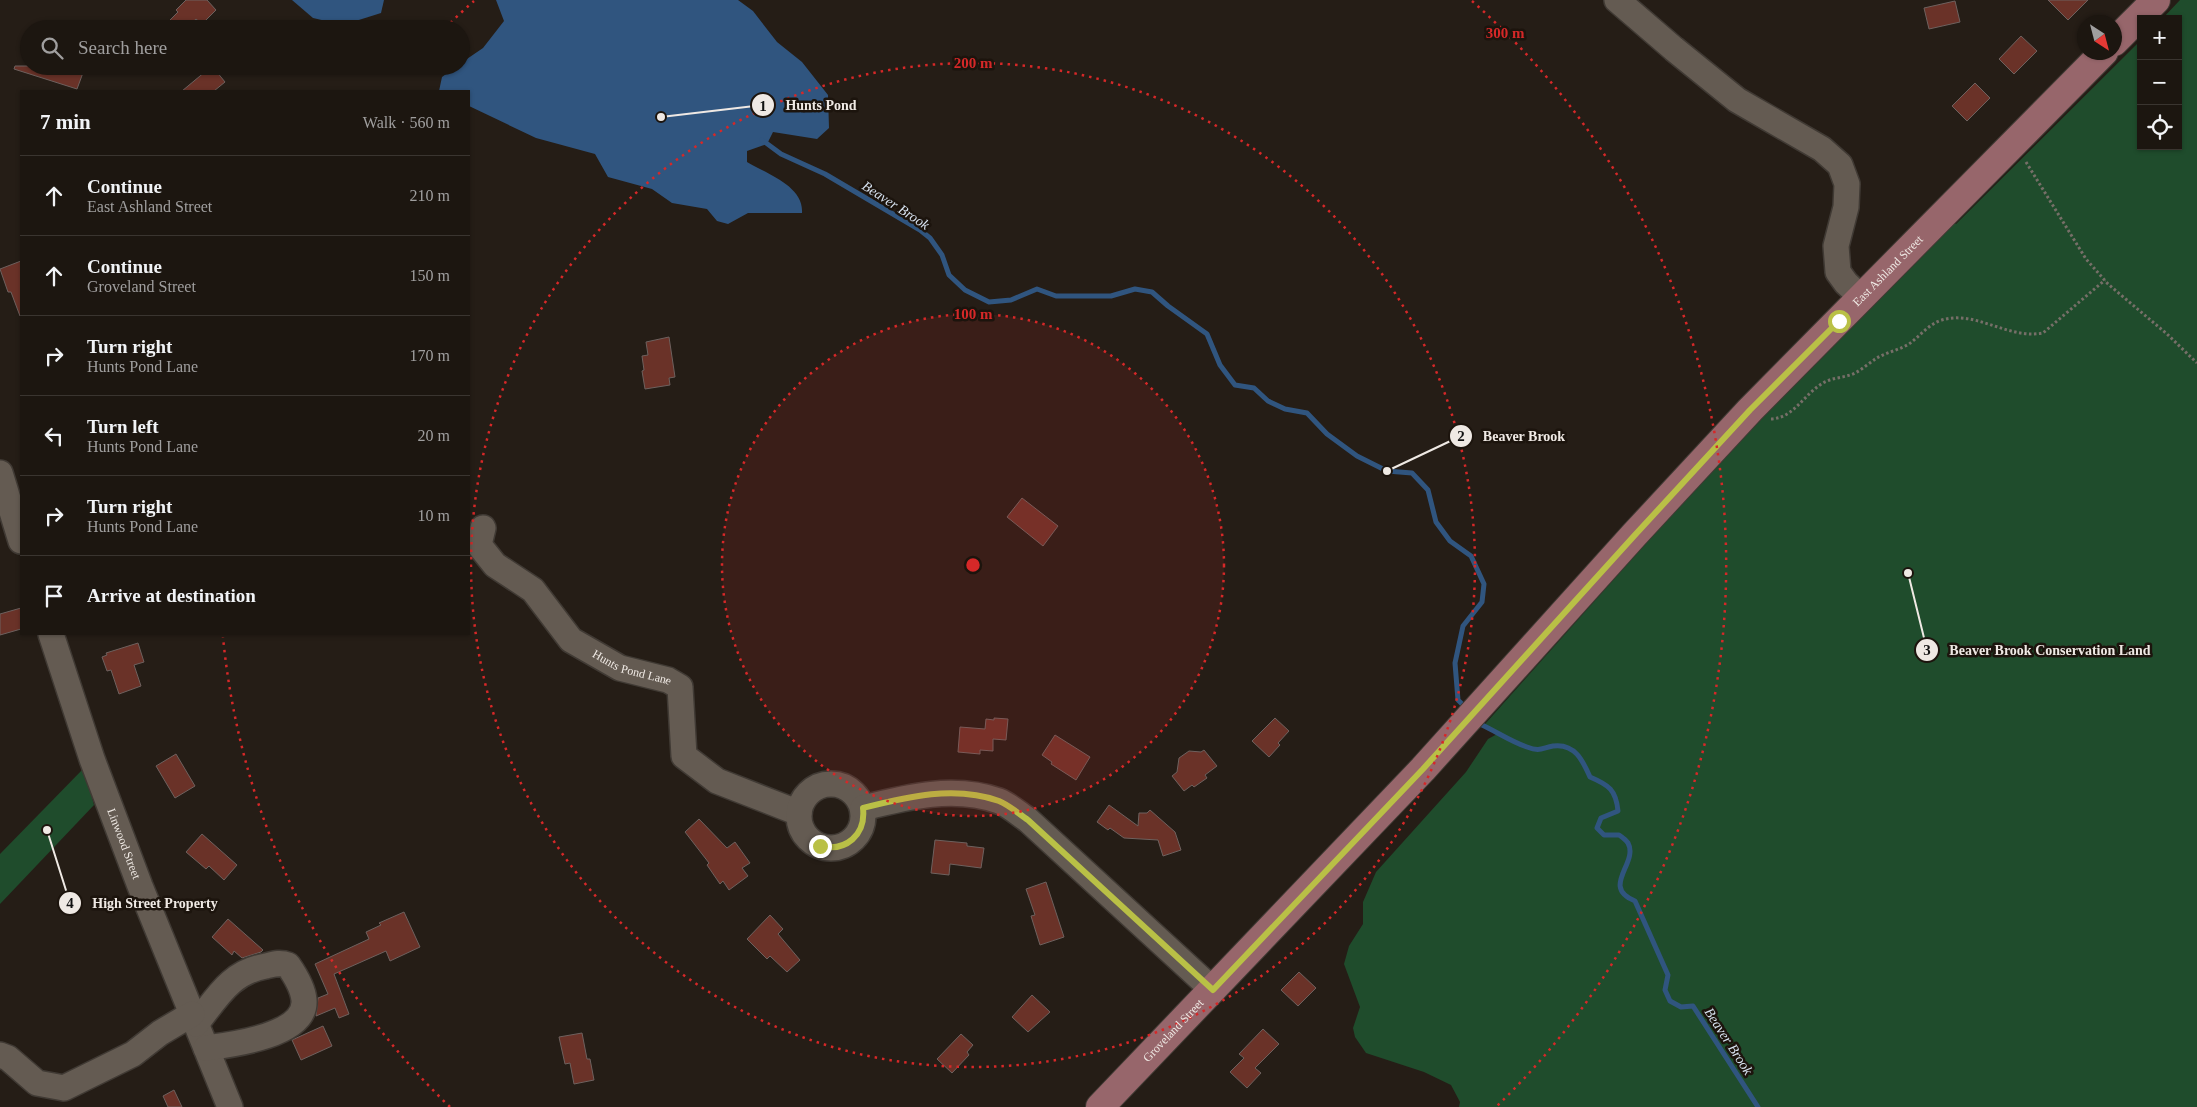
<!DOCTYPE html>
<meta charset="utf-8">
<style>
body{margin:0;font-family:"Times New Roman",serif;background:#29231e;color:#f1f3f6}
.controls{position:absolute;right:15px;top:15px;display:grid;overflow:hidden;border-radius:0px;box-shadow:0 1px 4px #0004}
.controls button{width:45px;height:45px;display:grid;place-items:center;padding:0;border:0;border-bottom:1px solid #3a3530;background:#1c1610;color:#f1f3f6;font:25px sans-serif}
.compass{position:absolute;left:2077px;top:15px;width:45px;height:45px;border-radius:50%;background:#1c1610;box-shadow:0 1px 4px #0004;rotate:144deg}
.stop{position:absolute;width:15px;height:15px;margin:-11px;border:4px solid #b9c046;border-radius:50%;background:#fff}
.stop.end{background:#b9c046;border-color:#fff;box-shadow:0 1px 5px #0008}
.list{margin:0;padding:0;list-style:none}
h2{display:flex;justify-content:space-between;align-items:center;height:65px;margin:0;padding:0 20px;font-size:21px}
h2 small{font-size:16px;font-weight:400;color:#a09f9f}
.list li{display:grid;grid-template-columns:32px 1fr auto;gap:15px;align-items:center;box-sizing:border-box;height:80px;padding:0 20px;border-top:1px solid #3a3530}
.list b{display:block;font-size:19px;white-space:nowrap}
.list p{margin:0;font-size:16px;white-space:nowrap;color:#a09f9f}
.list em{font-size:16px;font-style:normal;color:#a09f9f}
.icon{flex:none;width:28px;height:28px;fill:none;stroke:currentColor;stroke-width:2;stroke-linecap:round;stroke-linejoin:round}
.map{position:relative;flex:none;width:2197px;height:1107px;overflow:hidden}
.search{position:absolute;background:#1c1610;box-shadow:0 1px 4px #0004;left:20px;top:20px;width:450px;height:55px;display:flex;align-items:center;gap:12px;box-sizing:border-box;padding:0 18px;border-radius:28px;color:#a09f9f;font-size:19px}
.panel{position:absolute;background:#1c1610;box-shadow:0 1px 4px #0004;left:20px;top:90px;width:450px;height:545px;border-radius:0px}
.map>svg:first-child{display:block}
</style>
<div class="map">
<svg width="2197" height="1107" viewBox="0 0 2197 1107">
<rect width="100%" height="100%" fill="#251d16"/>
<g fill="#1f4c2c">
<polygon points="2180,0 2197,0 2197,1107 1459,1107 1460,1102 1451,1085 1424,1072 1366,1053 1355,1037 1353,1028 1360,1007 1344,964 1349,946 1363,924 1363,902 1376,872 1466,772 1488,739 1499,733 1485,724 1754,422 1944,215 1956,224 2141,40 2141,146 2178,146 2178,19 2162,19"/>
<polygon points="84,768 94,805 0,904 0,854"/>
</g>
<g fill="#30557f">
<polygon points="292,0 384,0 381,13 343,25 313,18"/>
<path d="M 496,0 L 738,0 L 753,11 L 777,42 L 802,62 L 828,95 L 829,128 L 817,139 L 773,132 L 767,144 L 747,151 L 747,162 C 767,174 804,186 802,213 L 748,213 L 728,224 L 717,221 L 707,209 L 672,203 L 652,189 L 608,177 L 595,154 L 536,138 L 469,106 L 469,91 L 439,91 L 442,77 L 457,66 L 461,66 L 461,63 L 483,48 L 504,21 Z"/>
</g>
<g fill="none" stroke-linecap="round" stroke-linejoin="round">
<g stroke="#30557f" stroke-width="5">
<polyline points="762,140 781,154 825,174 920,230 930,238 942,255 949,275 965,290 989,302 1011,300 1037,289 1056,296 1111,296 1135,289 1152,292 1168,306 1207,334 1220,365 1235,385 1254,388 1268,401 1285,409 1307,413 1327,434 1357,456 1387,471 1412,473 1428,490 1436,522 1450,541 1471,556 1484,584 1482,602 1463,626 1455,663 1458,700 1467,709"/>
<path d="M 1478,720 L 1482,725 C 1497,732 1512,742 1527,747 C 1540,752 1542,748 1553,746 C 1575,743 1583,761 1590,777 C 1609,785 1616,790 1618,811 L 1601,818 L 1597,828 L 1604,835 L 1619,835 C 1622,837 1626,840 1628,843 C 1639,863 1600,887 1635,901 L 1668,975 L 1665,990 L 1670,1001 L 1681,1007 L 1693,1006 L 1758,1107"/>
</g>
</g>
<g fill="#6a3228" stroke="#6e615e">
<polygon points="186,0 207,0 216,10 202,24 196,19 185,29 176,29 169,21 178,12 176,10"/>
<polygon points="2048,0 2088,0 2068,20"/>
<polygon points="1955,1 1960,22 1929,29 1924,8"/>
<polygon points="2021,36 2037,51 2014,74 1999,59"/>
<polygon points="15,66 72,66 84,70 77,89 14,69"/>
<polygon points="212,66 225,82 214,91 182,91"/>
<polygon points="1975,83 1990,98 1967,121 1952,106"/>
<polygon points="21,261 21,315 20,316 11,292 8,292 0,269"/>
<polygon points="669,337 675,377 669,378 670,385 645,389 642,371 644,370 642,356 648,355 646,342"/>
<polygon points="1022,498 1058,526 1043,546 1007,517"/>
<polygon points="21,608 21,629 0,635 0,614"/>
<polygon points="138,643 144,662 134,665 141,686 119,694 111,670 107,671 102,657 107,655 106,653"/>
<polygon points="994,718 1008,719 1006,740 993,739 993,751 980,750 980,754 958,752 960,727 985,729 986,719 994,720"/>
<polygon points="1275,718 1289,731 1278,743 1280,745 1269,757 1252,741"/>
<polygon points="1055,735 1090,757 1076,780 1051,764 1052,762 1042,755"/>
<polygon points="1204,750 1217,766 1205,775 1207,778 1194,787 1192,785 1184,791 1172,776 1177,772 1179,758 1189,751 1201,752"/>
<polygon points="176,754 195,786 175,798 156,766"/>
<polygon points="1109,805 1138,826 1139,813 1147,813 1150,810 1175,832 1181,850 1163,856 1158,840 1124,838 1110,828 1108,830 1097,822"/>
<polygon points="699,819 727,848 735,842 750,863 742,868 748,876 729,890 723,881 720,884 707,865 709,863 685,832"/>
<polygon points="202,834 237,865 224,880 209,866 206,869 186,852"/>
<polygon points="935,840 967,843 967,846 984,848 981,868 950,864 949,875 931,873"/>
<polygon points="1046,882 1064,937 1040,945 1031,916 1035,915 1026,889"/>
<polygon points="404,912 420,947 390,961 386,951 334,974 349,1014 339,1018 335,1008 316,1016 318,998 328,994 315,964 369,939 366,932 381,925 379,923"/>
<polygon points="770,915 783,929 778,934 800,960 787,972 770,956 767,959 747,939"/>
<polygon points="228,919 263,950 261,952 242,958 234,951 232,955 212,937"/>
<polygon points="1299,972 1316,988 1298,1006 1281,990"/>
<polygon points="1032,995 1050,1012 1028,1032 1012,1017"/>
<polygon points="323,1026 332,1046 301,1060 292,1040"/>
<polygon points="1263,1029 1279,1044 1255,1068 1261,1073 1247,1088 1230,1072 1244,1058 1239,1054"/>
<polygon points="582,1033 587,1059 590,1059 594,1080 574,1084 570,1063 565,1064 559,1037"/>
<polygon points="961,1034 973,1045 967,1052 969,1055 952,1073 937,1059"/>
<polygon points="174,1090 182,1107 168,1107 163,1096"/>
</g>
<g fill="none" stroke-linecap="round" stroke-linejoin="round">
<defs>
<g id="minor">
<polyline points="1617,0 1674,49 1737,100 1822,149 1840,165 1847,184 1846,207 1836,246 1838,272 1846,283 1862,298"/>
<polyline points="0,473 21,541"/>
<path id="s1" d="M 483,528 L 479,545 L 495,565 L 533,590 L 571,640 L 620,668 L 668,680 L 680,687 L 684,756 L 717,781 L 799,813"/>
<path id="s2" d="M 51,634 L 92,759 L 140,886 L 230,1107"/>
<circle cx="831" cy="816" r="32"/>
<path d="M 863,808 C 907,797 954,785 999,801 C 1009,805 1019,814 1028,820 L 1213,990"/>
<path d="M 196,1024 C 217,998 230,972 266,966 C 274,964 280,962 288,965 C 295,975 303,988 304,1000 C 307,1036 229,1045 206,1048"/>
<polyline points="0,1055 8,1058 37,1083 64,1088 133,1054 160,1033 192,1014"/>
</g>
<g id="major">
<polyline points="2114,42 2156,0"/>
<path id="s3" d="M 1100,1107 L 1423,769 L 1634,535 L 1750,410 L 2104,52"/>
</g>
</defs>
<use href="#minor" stroke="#403a34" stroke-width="28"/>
<use href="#major" stroke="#403a34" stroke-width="30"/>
<g stroke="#766f68" stroke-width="3" stroke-dasharray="2.5 2.5" stroke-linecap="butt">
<polyline points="2026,162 2086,259 2108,284 2167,334 2197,363"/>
<path d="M 1771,419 C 1794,418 1804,394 1823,383 C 1833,377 1845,378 1855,373 C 1863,369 1870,362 1877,358 C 1887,352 1899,350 1909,344 C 1919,337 1927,326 1939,321 C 1974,308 2007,340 2043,333 L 2105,280"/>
</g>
<use href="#minor" stroke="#645b52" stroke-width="25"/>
<use href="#major" stroke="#97666b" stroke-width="28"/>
</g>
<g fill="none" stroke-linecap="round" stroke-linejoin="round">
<path stroke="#b9c046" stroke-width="6" d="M 820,846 C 846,852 866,835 863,808 C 907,797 954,785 999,801 C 1009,805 1019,814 1028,820 L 1213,990 L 1423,769 L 1634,536 L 1750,410 L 1839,321"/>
</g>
<circle cx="973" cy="565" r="251" fill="#d62828" fill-opacity=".12"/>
<g fill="none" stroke="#d62828" stroke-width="2.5" stroke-dasharray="2.5 5">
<circle cx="973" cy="565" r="251"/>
<circle cx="973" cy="565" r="502"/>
<path d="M450 1107A753 753 0 0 1 223 637M445 28A753 753 0 0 1 474 1M1472 1A753 753 0 0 1 1496 1107"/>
</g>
<g text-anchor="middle" stroke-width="5" stroke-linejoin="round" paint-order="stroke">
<g font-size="12" fill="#efe9e4" stroke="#1c140d">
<text dy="4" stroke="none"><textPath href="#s3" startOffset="1149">East Ashland Street</textPath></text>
<text dy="4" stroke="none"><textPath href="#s1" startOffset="219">Hunts Pond Lane</textPath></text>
<text dy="4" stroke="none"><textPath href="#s2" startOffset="222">Linwood Street</textPath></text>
<text dy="4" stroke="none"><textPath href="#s3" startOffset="106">Groveland Street</textPath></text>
</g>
<g font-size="14" font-style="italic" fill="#d8e3f1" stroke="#1c140d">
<text transform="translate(896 205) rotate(33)" y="5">Beaver Brook</text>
<text transform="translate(1729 1041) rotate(57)" y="5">Beaver Brook</text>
</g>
</g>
<circle cx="973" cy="565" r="8" fill="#d62828" stroke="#1c140d" stroke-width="2.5"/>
<g font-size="15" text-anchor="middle" font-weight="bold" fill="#d62828" stroke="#1c140d" stroke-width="5" stroke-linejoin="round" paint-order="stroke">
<text x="1505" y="38">300 m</text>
<text x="973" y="68">200 m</text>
<text x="973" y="319">100 m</text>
</g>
<path fill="none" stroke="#efe9e4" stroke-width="2" d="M661 117L763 105M1387 471L1461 436M1908 573L1927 650M47 830L70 903"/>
<g fill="#efe9e4" stroke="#1c140d" stroke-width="2">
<circle cx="661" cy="117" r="5"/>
<circle cx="1387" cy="471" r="5"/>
<circle cx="1908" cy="573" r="5"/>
<circle cx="47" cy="830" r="5"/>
<circle cx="763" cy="105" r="12"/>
<circle cx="1461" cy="436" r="12"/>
<circle cx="1927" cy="650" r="12"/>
<circle cx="70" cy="903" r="12"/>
</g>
<g font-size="15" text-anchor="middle" font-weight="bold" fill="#111">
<text x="763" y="111">1</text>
<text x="1461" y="441">2</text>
<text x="1927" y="655">3</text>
<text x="70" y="908">4</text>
</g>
<g font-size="14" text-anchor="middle" font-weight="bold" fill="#efe9e4" stroke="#1c140d" stroke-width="5" stroke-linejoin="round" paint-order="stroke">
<text x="821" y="110">Hunts Pond</text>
<text x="1524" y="441">Beaver Brook</text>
<text x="2050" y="655">Beaver Brook Conservation Land</text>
<text x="155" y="908">High Street Property</text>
</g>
</svg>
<div class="controls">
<button>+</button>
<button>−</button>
<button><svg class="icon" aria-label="locate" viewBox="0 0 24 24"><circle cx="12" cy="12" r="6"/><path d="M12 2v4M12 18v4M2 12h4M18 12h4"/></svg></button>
</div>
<svg class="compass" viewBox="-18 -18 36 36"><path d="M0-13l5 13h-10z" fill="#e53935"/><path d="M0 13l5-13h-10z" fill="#a09f9f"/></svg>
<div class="stop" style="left:1839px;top:321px"></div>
<div class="stop end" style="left:820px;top:846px"></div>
<div class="search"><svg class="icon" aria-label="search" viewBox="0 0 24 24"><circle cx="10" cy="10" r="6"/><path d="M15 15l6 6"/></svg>Search here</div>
<section class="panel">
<h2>7 min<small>Walk · 560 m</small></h2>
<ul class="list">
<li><svg class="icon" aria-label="ahead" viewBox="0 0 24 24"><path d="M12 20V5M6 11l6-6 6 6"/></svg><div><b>Continue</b><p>East Ashland Street</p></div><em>210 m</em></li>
<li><svg class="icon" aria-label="ahead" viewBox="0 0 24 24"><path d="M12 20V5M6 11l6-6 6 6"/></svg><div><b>Continue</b><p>Groveland Street</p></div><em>150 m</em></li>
<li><svg class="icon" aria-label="right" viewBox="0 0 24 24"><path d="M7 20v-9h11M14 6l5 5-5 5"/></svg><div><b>Turn right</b><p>Hunts Pond Lane</p></div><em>170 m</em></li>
<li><svg class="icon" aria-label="left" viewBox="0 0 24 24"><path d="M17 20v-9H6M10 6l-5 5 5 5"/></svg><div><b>Turn left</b><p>Hunts Pond Lane</p></div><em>20 m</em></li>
<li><svg class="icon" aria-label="right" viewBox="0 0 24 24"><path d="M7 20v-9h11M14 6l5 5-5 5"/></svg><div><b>Turn right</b><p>Hunts Pond Lane</p></div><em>10 m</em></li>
<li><svg class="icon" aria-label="arrive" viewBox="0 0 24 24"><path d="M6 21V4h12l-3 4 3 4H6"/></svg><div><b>Arrive at destination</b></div></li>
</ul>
</section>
</div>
